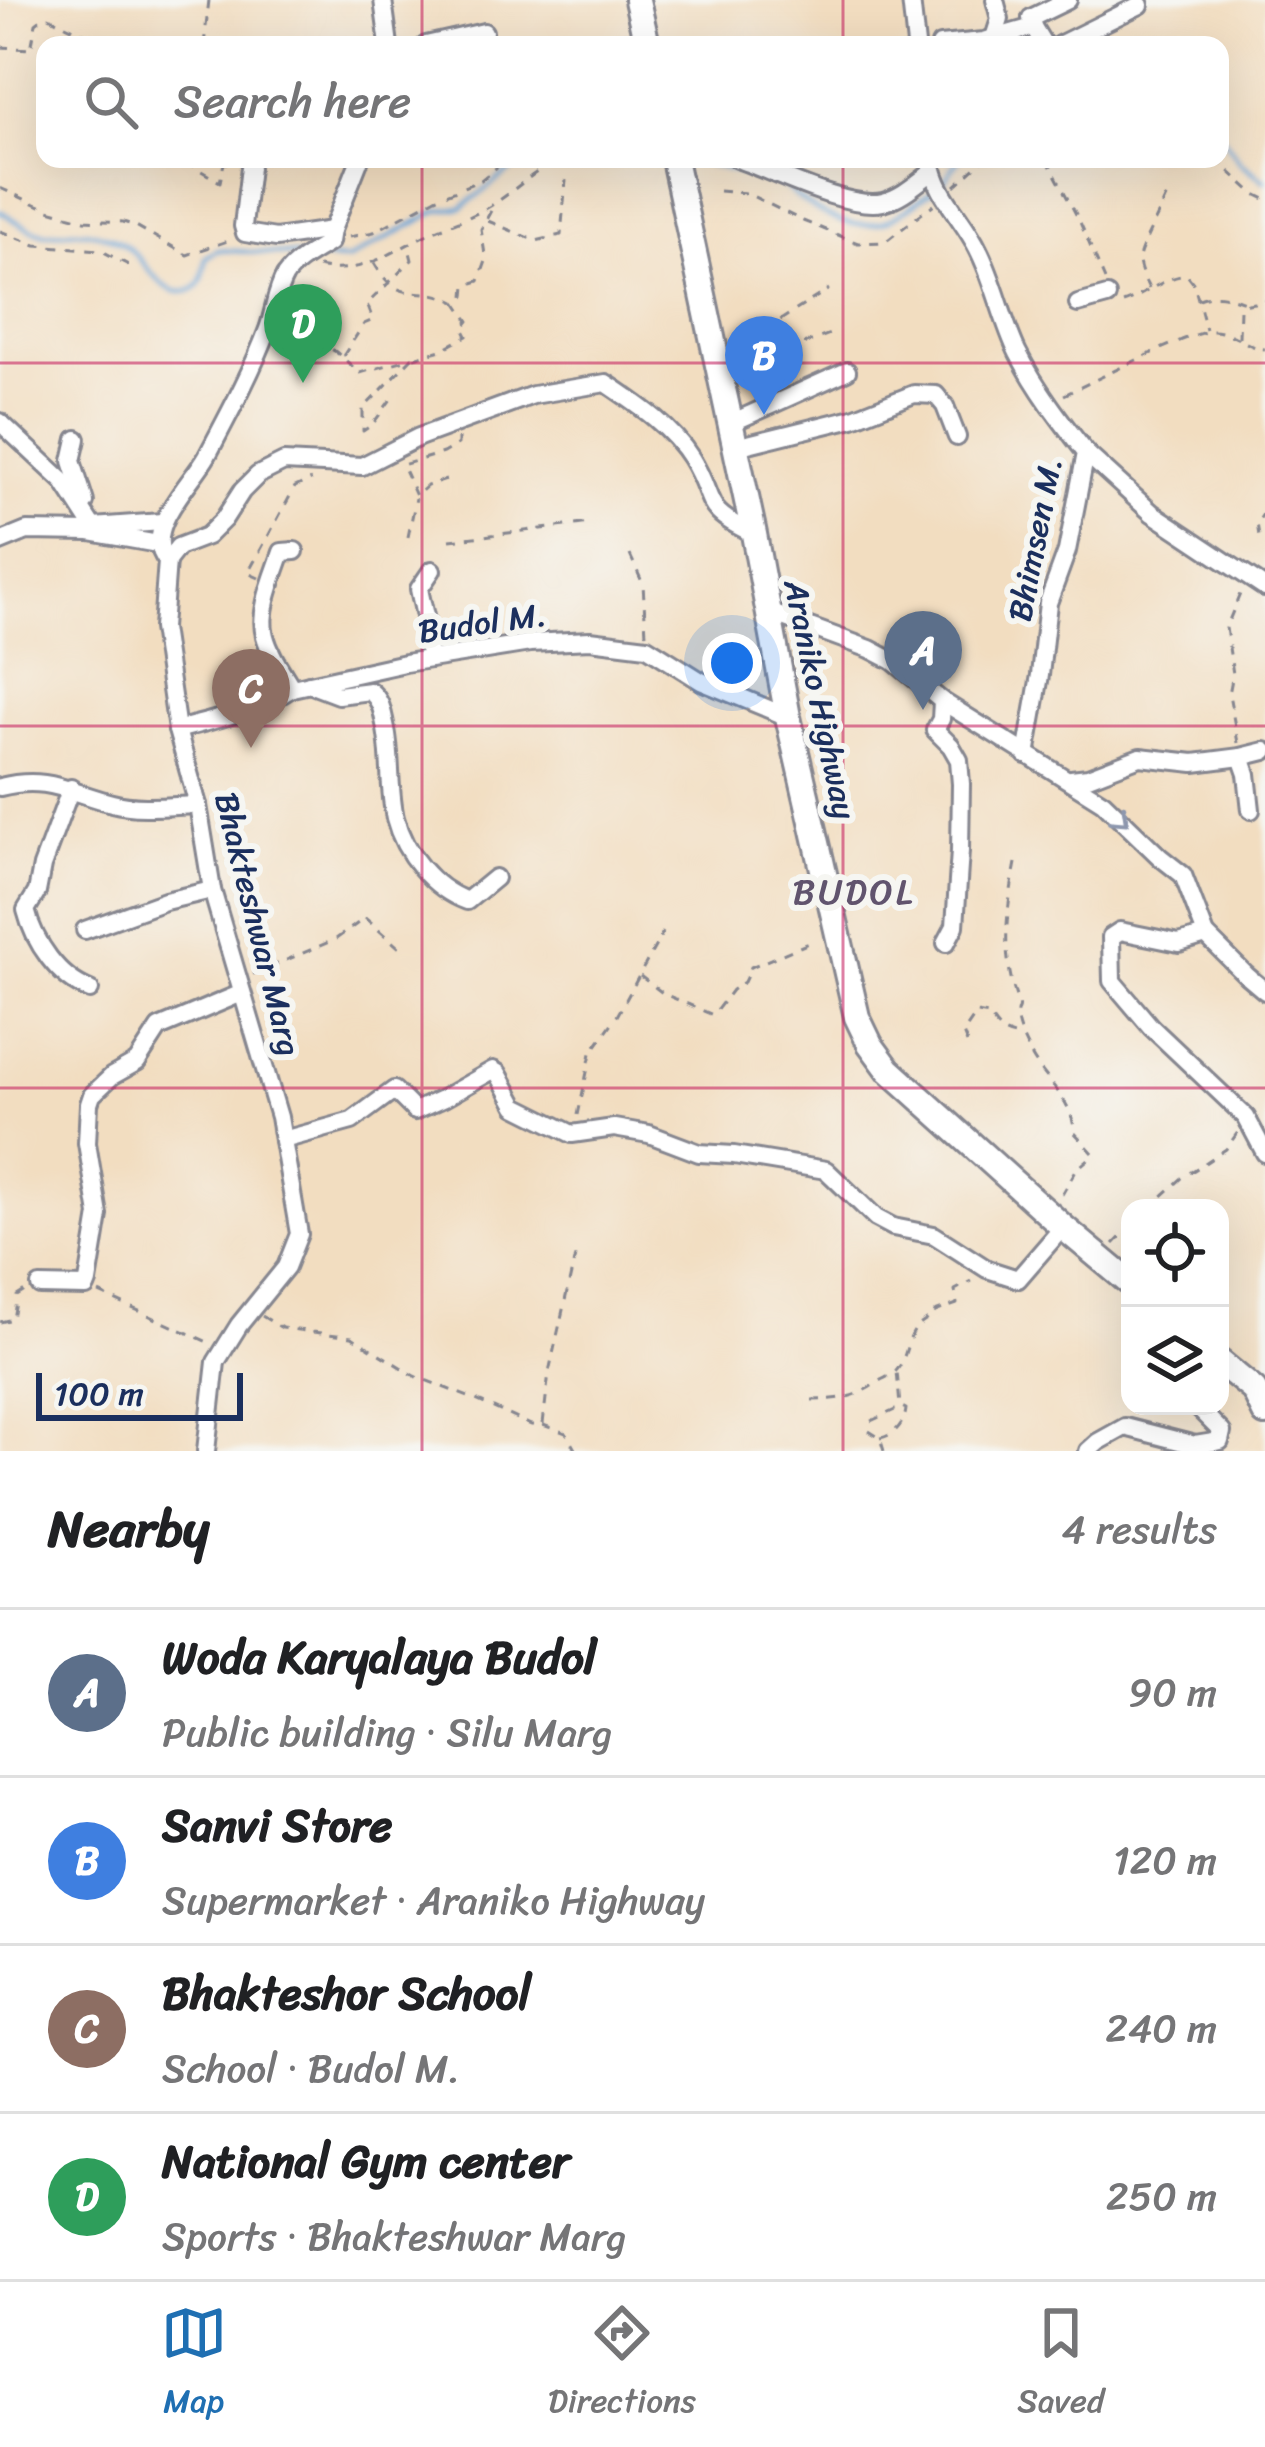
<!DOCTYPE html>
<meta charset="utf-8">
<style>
body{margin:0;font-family:Sriracha,sans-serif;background:#f2f2f2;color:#202124}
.controls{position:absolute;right:36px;bottom:36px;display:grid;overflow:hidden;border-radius:24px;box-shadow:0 12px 48px #0002}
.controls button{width:108px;height:108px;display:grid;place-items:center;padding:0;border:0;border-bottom:3px solid #e0e0e0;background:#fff;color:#202124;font:60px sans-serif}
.scale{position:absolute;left:36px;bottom:30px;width:207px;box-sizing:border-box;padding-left:12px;border:6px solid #1b2f5e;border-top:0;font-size:33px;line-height:42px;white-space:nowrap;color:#1b2f5e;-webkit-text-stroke:9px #f6f6f2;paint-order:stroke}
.you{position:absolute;left:732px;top:663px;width:42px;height:42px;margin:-30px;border:9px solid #fff;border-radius:50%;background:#1a73e8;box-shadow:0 0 0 18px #1a73e833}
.badge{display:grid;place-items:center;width:78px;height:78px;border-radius:50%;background:#1f6fb2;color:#fff;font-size:39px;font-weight:700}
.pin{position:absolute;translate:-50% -99px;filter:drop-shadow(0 3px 6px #0008)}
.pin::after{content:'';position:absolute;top:63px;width:42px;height:36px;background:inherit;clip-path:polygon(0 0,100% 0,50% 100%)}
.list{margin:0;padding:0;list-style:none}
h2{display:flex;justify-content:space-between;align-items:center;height:156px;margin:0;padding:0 48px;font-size:51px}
h2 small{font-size:39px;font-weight:400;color:#757577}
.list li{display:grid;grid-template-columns:78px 1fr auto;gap:36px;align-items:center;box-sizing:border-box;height:168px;padding:0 48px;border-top:3px solid #e0e0e0}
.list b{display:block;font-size:45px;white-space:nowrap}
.list p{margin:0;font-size:39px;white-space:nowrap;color:#757577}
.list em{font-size:39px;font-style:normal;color:#757577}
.icon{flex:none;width:66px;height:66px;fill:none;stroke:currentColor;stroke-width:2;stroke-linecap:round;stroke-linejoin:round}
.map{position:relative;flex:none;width:1265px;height:1451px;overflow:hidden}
.search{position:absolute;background:#fff;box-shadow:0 12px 48px #0002;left:36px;right:36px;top:36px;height:132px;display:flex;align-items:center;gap:30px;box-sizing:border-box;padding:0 42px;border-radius:24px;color:#757577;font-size:45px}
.sheet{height:828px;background:#fff}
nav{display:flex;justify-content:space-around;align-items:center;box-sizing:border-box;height:168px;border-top:3px solid #e0e0e0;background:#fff;font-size:33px;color:#757577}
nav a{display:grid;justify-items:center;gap:6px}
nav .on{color:#1f6fb2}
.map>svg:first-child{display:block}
</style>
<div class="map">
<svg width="1265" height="1451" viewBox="0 0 1265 1451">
<rect width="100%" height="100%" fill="#f6f6f2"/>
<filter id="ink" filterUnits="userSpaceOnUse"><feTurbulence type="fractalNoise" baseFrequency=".00833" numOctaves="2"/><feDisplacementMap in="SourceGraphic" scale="24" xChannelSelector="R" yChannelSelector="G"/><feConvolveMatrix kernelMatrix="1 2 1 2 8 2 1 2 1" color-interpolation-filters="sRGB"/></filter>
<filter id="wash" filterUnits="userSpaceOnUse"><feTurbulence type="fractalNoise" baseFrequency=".004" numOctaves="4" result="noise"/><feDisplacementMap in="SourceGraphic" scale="48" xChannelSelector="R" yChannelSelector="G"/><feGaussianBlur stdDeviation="2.7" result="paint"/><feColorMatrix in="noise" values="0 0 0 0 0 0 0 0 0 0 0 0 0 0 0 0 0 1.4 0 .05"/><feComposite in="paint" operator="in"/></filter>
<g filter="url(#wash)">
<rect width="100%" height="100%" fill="#f2ddc0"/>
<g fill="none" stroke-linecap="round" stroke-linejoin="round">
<g stroke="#65a4d7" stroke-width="4.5">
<polyline points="1220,133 1240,162 1265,181"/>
<polyline points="691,160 764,178"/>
<path d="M 781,183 C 808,210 854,238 893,218 C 907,210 919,199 933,191"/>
<polyline points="942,184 959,159"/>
<path d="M 0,211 C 12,218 28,230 42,233 C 51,235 62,232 71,231 C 92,230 117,236 132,251 C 146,264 162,293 183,292 C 205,290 203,273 206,257 L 218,250 L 296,255"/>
<polyline points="326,259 347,260 437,211 462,207 526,159"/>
</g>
</g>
</g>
<g filter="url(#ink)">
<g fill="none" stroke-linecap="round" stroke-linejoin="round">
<defs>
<g id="minor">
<polyline points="383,0 389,45"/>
<polyline points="911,0 916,45"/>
<polyline points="1033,27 1031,18 1068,0"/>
<polyline points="994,38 1000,19 995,0"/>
<polyline points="426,45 484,32"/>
<polyline points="940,45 984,41 1033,27 1044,45"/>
<polyline points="1059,45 1140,5"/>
<path d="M 737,159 C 772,171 849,210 883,202 C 901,198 917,183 932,172"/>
<path d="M 931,159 C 935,194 963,218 978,249 C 995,282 1002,320 1018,353 C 1037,390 1061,421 1086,453 L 1067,551 L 1048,603 L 1040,675 L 1026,755"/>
<polyline points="250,167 243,226 245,233 276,238 332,230"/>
<polyline points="1078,304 1107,296"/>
<polyline points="0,422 64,482 93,527 162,522"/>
<polyline points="731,423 847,371"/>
<polyline points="77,439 72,461 85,502"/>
<polyline points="736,447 853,418 914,394 936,395 945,406 957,437"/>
<polyline points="1086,453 1152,513 1265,588"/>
<polyline points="0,542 27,531 90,532 158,544"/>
<path d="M 167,561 L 178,547 L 207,536 L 224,519 L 242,491 L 258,475 L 284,462 L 362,466 L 419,437 L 533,395 L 606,383 C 637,404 671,426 691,458 C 718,502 698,508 754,534"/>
<polyline points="769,612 870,649 893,661 942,701 1103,802 1160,857 1183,875 1206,935 1246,975 1265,991"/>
<polyline points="429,659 426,621 419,589 432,570"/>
<path d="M 309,684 L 338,695 L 370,691 C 381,700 382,710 385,724 C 392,754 388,787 395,818 C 404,853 432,888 467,901 L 495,878"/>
<path d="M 292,688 C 282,671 270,655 265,636 C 258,611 274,576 282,552 L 295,551"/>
<polyline points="942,701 941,719 935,730 951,746 959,760 961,784 960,851 955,926 946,943"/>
<path d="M 177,730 C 216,719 258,711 292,688 L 405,663 L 530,643 L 590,640 L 647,647 L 701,681 L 788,717"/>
<polyline points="1241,757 1247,774 1251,810"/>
<polyline points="1071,779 1088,777 1140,757 1194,763 1241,757 1265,751"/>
<path d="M 0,787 C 47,775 69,792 112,803 C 138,810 171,806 198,805"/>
<path d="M 71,788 L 42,866 L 37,892 L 26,910 C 34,942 58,978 90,990"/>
<polyline points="85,930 165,901 212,890"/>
<polyline points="1206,935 1179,943 1120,931 1111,937 1112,981 1151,1027 1246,1117 1265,1153"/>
<polyline points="283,1140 352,1121 394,1090 415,1111 444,1098 493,1070 498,1073 516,1106 572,1134 614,1128 649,1134 699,1153 734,1155 826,1170 876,1218 893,1227 934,1235 987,1269 1018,1279 1063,1227"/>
<polyline points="40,1286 86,1287 88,1282 99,1215 87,1143 89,1104 92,1095 112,1076 137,1062 159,1028 242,993"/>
<path d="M 206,1451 L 216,1362 L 239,1325 L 286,1267 L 299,1234 L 279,1117 L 212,890 L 198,805 L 177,730 L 162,628 L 167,561 C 141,531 191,484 207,456 C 228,416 252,372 268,329 C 274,313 276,291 285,276 C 295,261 315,252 330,242 L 332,230 L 360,159"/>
<polyline points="1088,1451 1098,1442 1125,1427 1195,1445 1220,1441 1222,1432 1196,1406"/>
</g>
<g id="highway">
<polyline points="637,0 647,45"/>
<polyline points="674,159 754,534 788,717 857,1017 870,1044 889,1070 1063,1227 1130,1283"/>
<polyline points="1220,1362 1254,1390 1265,1413"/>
</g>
</defs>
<use href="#minor" stroke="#86868f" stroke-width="22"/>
<use href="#highway" stroke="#86868f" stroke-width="30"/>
<g stroke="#86868f" stroke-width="3" stroke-dasharray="9 9" stroke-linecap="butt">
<polyline points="204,45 209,0"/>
<polyline points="0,47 31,49 36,23 41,19 49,17 80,32 119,45"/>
<polyline points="192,159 191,165 220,182 224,163 235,164"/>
<polyline points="642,159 657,163"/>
<polyline points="1047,159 1079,220 1105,280"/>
<polyline points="1216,159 1253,193 1265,199"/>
<polyline points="955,186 984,159"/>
<polyline points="0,188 49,210 85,220 123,222 136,226 187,255 233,239"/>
<polyline points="719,191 746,193 803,221 858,243 885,242 934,204"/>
<polyline points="488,221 536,241 561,235 566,180"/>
<polyline points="0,231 36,245 100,250 136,269"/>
<polyline points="349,237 374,232 436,198 481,180 507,159"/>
<path d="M 374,263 C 401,309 415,281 456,302"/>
<path d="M 318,267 C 363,277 393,250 432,232 C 452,223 473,217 492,205 C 516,190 536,168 563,159"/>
<path d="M 1149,289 C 1145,280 1139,269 1139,259 C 1139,249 1164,206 1169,190"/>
<path d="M 1199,299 C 1217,292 1231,297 1247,303"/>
<path d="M 1123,303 C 1146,295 1163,277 1187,275 L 1194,284 L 1206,330"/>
<polyline points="1239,337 1240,309 1248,304 1265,301"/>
<polyline points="317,340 336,352 360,373 412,358 363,409 363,431 372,425 394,395"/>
<polyline points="735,349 829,289"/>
<polyline points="343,356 364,324 373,320 367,304 412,260 409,248"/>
<polyline points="414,358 441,350 467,336 463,328 469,321 457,303 465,296 466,285 479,281 486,261 481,229 493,207"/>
<polyline points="736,369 830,334"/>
<path d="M 1064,395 C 1090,383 1193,330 1213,331 C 1236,332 1247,348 1265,349"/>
<polyline points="446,480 427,486 416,496 402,465 443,453 458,444 458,436"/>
<polyline points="1265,511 1257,523 1259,536 1265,539"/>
<polyline points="408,537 416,498"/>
<polyline points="450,540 591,523"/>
<polyline points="630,555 643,584 646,634"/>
<polyline points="259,578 248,573 295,487 311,480"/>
<polyline points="1238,743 1229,694 1233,674 1226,628 1242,589"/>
<path d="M 1016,863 C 1006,914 1001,951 1017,1000 C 1021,1013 1016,1005 1017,1018 C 1017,1028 1025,1043 1030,1053 C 1043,1079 1074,1100 1074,1132 L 1094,1154 L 1076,1170 L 1060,1198"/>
<polyline points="253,974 336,939 365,918 404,952"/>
<polyline points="640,976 664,994 713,1015 732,990 744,982 751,967 809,943"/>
<path d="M 967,1043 L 963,1033 L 977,1013 L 989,1015 C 998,1030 1004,1035 1021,1037"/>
<polyline points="578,1115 591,1053 617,1016 663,932"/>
<polyline points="1149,1208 1182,1178 1226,1149 1238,1132"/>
<polyline points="1114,1244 1130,1227"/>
<polyline points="99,1293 210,1343"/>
<polyline points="262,1316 282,1328 352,1337 415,1376 476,1400 531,1425 543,1425 566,1433 576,1451"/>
<polyline points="0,1322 13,1319 17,1296 25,1291"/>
<path d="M 812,1400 C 839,1399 854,1399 876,1383 C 884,1377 893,1377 899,1367 C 906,1356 907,1342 914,1331 C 920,1322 929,1321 935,1312 L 957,1304 L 955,1290 L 972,1281"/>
<polyline points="871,1421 895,1410 904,1409"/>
<polyline points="543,1424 549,1372 576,1252"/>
<polyline points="869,1431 880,1438 884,1451"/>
<path d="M 880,1438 C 894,1436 905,1423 906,1409 L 900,1406 L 897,1371"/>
</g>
<use href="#minor" stroke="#fff" stroke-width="16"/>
<use href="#highway" stroke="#fff" stroke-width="24"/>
</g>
<defs><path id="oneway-chevron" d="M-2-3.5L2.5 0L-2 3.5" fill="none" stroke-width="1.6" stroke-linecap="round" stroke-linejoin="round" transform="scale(3)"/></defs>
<use stroke="#8d97ae" href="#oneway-chevron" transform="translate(1121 818) rotate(43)"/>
</g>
<path fill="none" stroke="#c2185b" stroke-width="3" stroke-opacity="0.55" d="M 422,0 L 422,45M 843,0 L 843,45M 422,159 L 422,1451M 843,159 L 843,1451M 0,363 L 1265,363M 0,726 L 1265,726M 0,1088 L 1265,1088"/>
<g text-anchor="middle" stroke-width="12" stroke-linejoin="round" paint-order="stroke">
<g font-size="33" fill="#1b2f5e" stroke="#f6f6f2">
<text transform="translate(1034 539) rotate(-79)" y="12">Bhimsen M.</text>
<text transform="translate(482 622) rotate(-8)" y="12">Budol M.</text>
<text transform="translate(821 699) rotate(78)" y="12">Araniko Highway</text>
<text transform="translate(259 924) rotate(76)" y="12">Bhakteshwar Marg</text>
</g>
<g font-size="36" letter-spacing="3" fill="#61546e" stroke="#f6f6f2">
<text x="854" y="904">BUDOL</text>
</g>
</g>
</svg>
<div class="controls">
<button><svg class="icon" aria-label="locate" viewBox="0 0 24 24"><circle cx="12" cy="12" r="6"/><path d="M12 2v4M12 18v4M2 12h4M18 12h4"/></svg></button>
<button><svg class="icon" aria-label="layers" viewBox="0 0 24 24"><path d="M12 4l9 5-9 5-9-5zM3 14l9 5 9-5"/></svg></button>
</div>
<div class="scale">100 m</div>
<div class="you"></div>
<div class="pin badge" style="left:923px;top:710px;background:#5c6f8a">A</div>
<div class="pin badge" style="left:764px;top:415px;background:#3f7fe0">B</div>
<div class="pin badge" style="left:251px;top:748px;background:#8d6e63">C</div>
<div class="pin badge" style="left:303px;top:383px;background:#2e9e5b">D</div>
<div class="search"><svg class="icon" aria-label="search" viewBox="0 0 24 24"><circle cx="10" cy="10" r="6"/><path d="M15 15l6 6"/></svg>Search here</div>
</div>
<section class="sheet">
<h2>Nearby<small>4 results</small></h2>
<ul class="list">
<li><span class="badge" style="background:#5c6f8a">A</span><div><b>Woda Karyalaya Budol</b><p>Public building · Silu Marg</p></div><em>90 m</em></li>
<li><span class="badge" style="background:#3f7fe0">B</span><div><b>Sanvi Store</b><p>Supermarket · Araniko Highway</p></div><em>120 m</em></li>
<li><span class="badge" style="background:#8d6e63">C</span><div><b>Bhakteshor School</b><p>School · Budol M.</p></div><em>240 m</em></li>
<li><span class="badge" style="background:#2e9e5b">D</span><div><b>National Gym center</b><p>Sports · Bhakteshwar Marg</p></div><em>250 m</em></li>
</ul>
</section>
<nav>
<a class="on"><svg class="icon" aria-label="map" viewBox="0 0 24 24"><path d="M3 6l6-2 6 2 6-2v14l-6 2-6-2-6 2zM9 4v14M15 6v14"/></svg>Map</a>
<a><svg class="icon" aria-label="directions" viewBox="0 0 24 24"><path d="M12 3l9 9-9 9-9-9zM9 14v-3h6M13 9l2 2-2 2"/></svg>Directions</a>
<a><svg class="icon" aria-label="saved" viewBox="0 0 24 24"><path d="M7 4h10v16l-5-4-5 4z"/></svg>Saved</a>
</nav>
